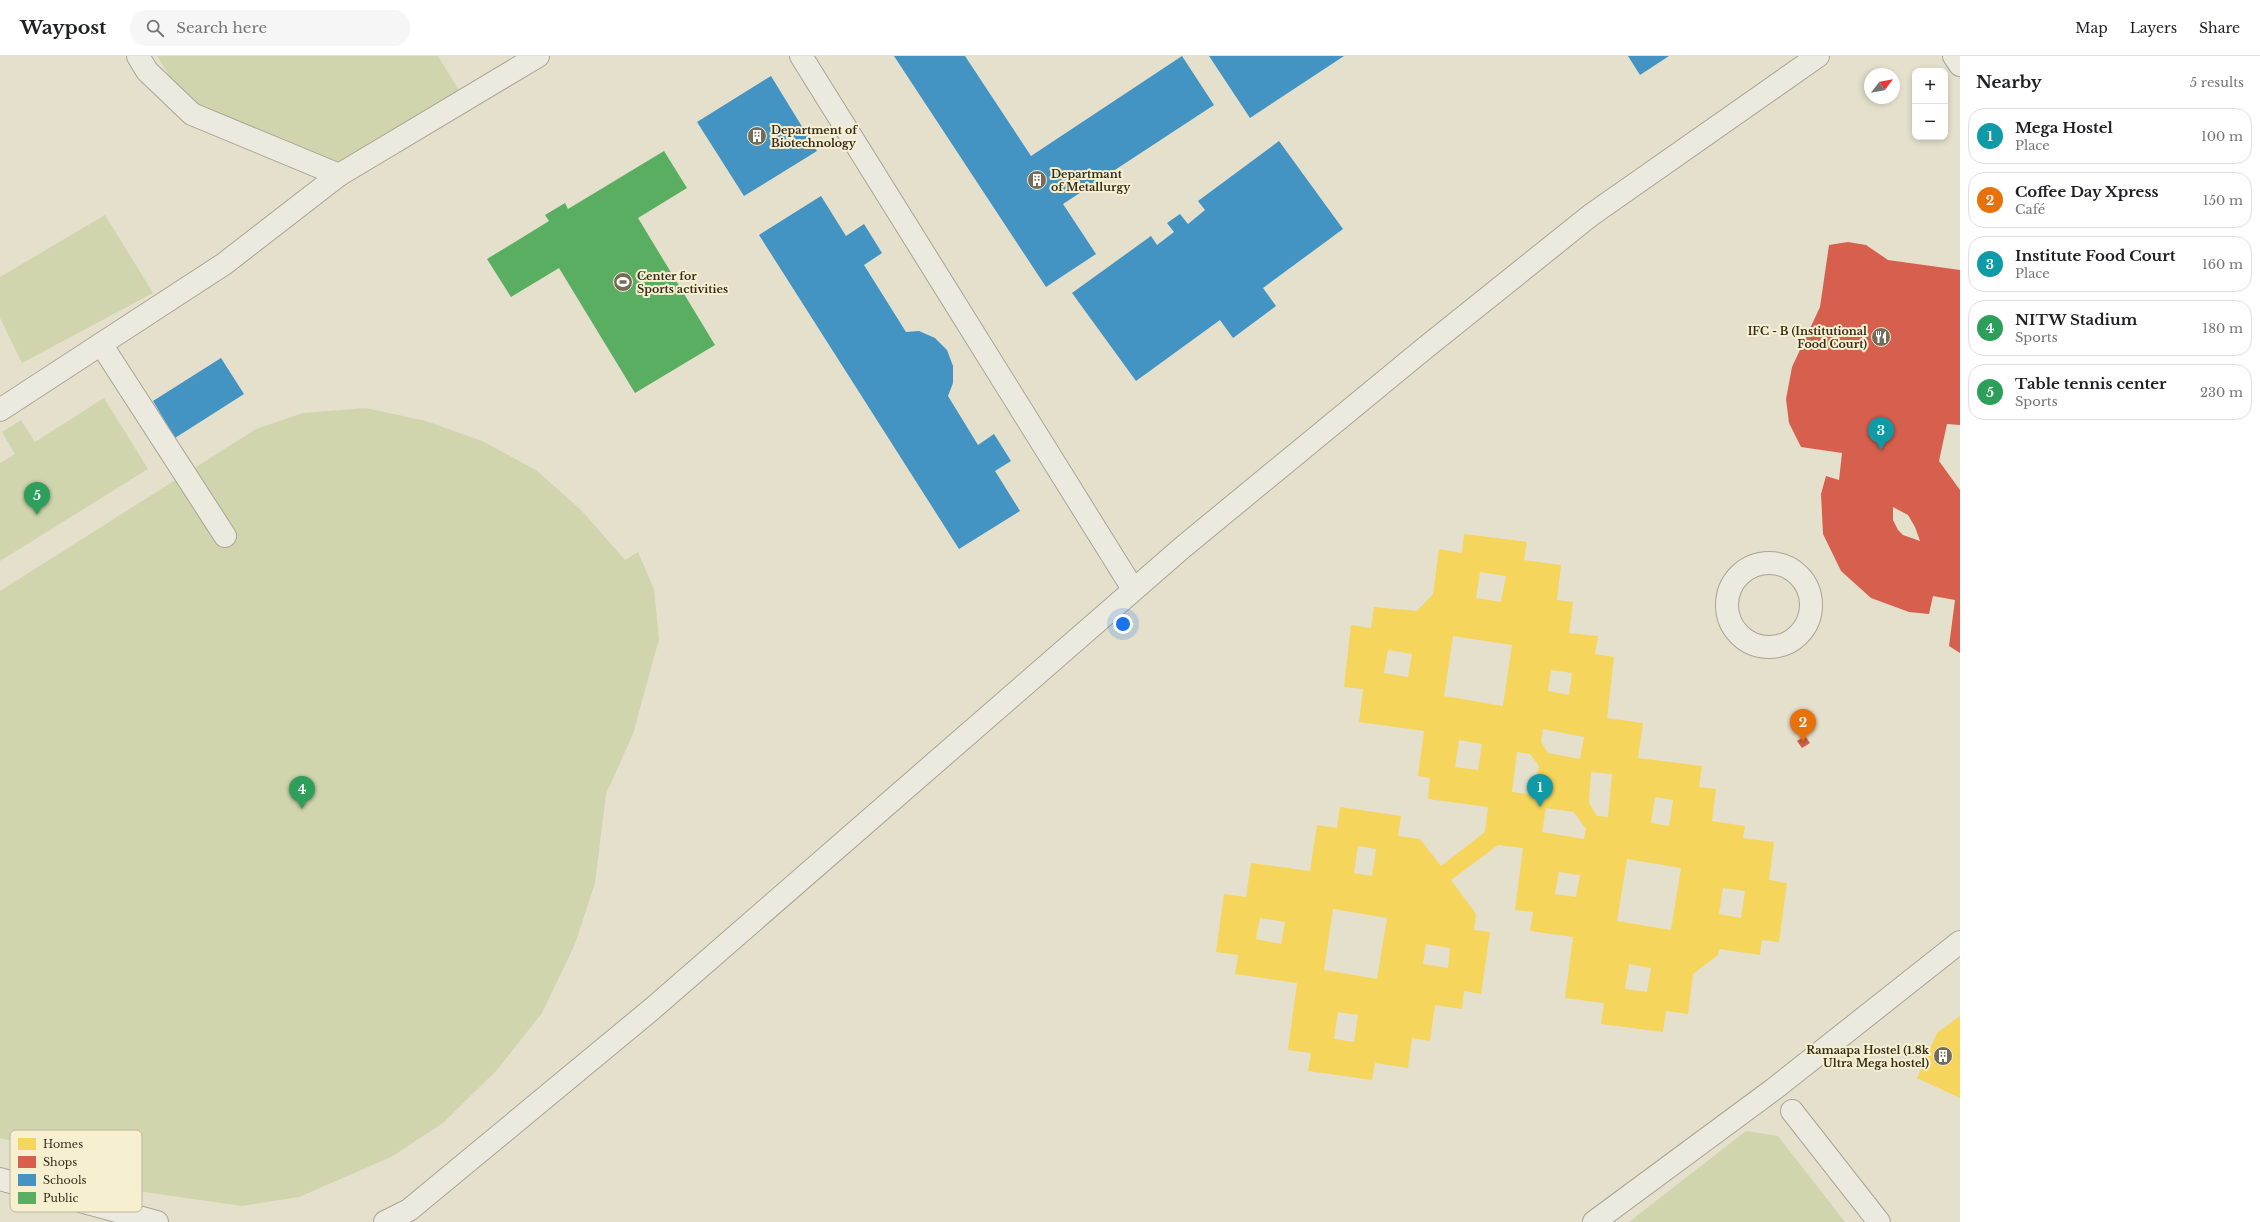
<!DOCTYPE html>
<meta charset="utf-8">
<style>
body{margin:0;font-family:"Libre Baskerville",serif;background:#f6f6f6;color:#202124}
.controls{position:absolute;right:12px;top:12px;display:grid;overflow:hidden;border-radius:8px;box-shadow:0 2px 6px #0003}
.controls button{width:36px;height:36px;display:grid;place-items:center;padding:0;border:0;border-bottom:1px solid #e0e0e0;background:#fff;color:#202124;font:20px sans-serif}
.compass{position:absolute;left:1864px;top:12px;width:36px;height:36px;border-radius:50%;background:#fff;box-shadow:0 2px 6px #0003;rotate:59deg}
.you{position:absolute;left:1123px;top:568px;width:14px;height:14px;margin:-10px;border:3px solid #fff;border-radius:50%;background:#1a73e8;box-shadow:0 0 0 6px #1a73e833}
.badge{display:grid;place-items:center;width:26px;height:26px;border-radius:50%;background:#746c5a;color:#fff;font-size:13px;font-weight:700}
.pin{position:absolute;translate:-50% -33px;filter:drop-shadow(0 1px 2px #0008)}
.pin::after{content:'';position:absolute;top:21px;width:14px;height:12px;background:inherit;clip-path:polygon(0 0,100% 0,50% 100%)}
.list{margin:0;padding:0;list-style:none}
h2{display:flex;justify-content:space-between;align-items:center;height:52px;margin:0;padding:0 16px;font-size:17px}
h2 small{font-size:13px;font-weight:400;color:#757577}
.list li{display:grid;grid-template-columns:26px 1fr auto;gap:12px;align-items:center;box-sizing:border-box;height:56px;margin:0 8px 8px;padding:0 8px;border:1px solid #e0e0e0;border-radius:16px}
.list b{display:block;font-size:15px;white-space:nowrap}
.list p{margin:0;font-size:13px;white-space:nowrap;color:#757577}
.list em{font-size:13px;font-style:normal;color:#757577}
.icon{flex:none;width:22px;height:22px;fill:none;stroke:currentColor;stroke-width:2;stroke-linecap:round;stroke-linejoin:round}
.map{position:relative;flex:none;width:1960px;height:1166px;overflow:hidden}
header{display:flex;align-items:center;gap:24px;box-sizing:border-box;height:56px;padding:0 20px;background:#fff;border-bottom:1px solid #e0e0e0}
header strong{font-size:19px}
nav{display:flex;gap:22px;margin-inline-start:auto;font-size:14px}
.search{width:280px;height:36px;background:#f6f6f6;display:flex;align-items:center;gap:10px;box-sizing:border-box;padding:0 14px;border-radius:16px;color:#757577;font-size:15px}
main{display:flex}
aside{flex:1;background:#fff}
.map>svg:first-child{display:block}
</style>
<header>
<strong>Waypost</strong>
<div class="search"><svg class="icon" aria-label="search" viewBox="0 0 24 24"><circle cx="10" cy="10" r="6"/><path d="M15 15l6 6"/></svg>Search here</div>
<nav><a>Map</a><a>Layers</a><a>Share</a></nav>
</header>
<main>
<div class="map">
<svg width="1960" height="1166" viewBox="0 0 1960 1166">
<rect width="100%" height="100%" fill="#e4e0cc"/>
<g fill="#d0d5ae">
<polygon points="157,0 438,0 465,44 339,119 192,58"/>
<polygon points="105,159 153,237 22,307 0,262 0,221"/>
<polygon points="104,342 148,413 0,505 0,407 15,398 2,376 21,364 35,386"/>
<polygon points="366,352 426,365 482,385 536,414 581,454 625,504 638,496 654,533 659,583 633,678 606,738 595,827 575,888 542,957 497,1014 443,1067 391,1101 299,1141 242,1150 130,1134 23,1088 0,1082 0,535 256,373 303,357"/>
<polygon points="1746,1075 1778,1080 1845,1166 1629,1166"/>
</g>
<g fill="#f6d55c" fill-rule="evenodd">
<path d="M 1464,478 L 1527,486 L 1524,504 L 1561,509 L 1557,544 L 1573,546 L 1569,577 L 1598,580 L 1595,598 L 1614,601 L 1607,662 L 1643,667 L 1638,702 L 1702,710 L 1699,731 L 1716,733 L 1712,765 L 1745,770 L 1743,782 L 1774,786 L 1769,824 L 1787,827 L 1779,886 L 1762,884 L 1760,899 L 1719,893 L 1718,899 L 1693,918 L 1688,958 L 1666,955 L 1663,976 L 1601,968 L 1604,947 L 1565,942 L 1573,881 L 1530,875 L 1533,856 L 1515,854 L 1523,792 L 1498,789 L 1451,824 L 1476,858 L 1474,874 L 1490,876 L 1481,938 L 1464,935 L 1462,953 L 1435,949 L 1430,985 L 1412,982 L 1408,1012 L 1375,1007 L 1372,1024 L 1308,1015 L 1311,997 L 1288,994 L 1297,927 L 1235,918 L 1238,899 L 1216,896 L 1224,838 L 1246,841 L 1251,807 L 1310,815 L 1317,769 L 1337,772 L 1340,751 L 1401,760 L 1398,780 L 1420,783 L 1441,810 L 1485,776 L 1488,751 L 1428,743 L 1430,722 L 1418,720 L 1424,675 L 1359,666 L 1363,633 L 1344,631 L 1351,569 L 1371,572 L 1374,551 L 1417,555 L 1433,538 L 1439,493 L 1462,497 ZM 1480,516 L 1506,520 L 1501,546 L 1476,542 ZM 1453,580 L 1512,589 L 1503,650 L 1444,640 ZM 1388,594 L 1412,598 L 1408,621 L 1384,617 ZM 1551,614 L 1572,617 L 1569,639 L 1548,635 ZM 1543,673 L 1584,681 L 1580,703 L 1548,697 L 1541,686 ZM 1459,684 L 1482,688 L 1478,714 L 1455,711 ZM 1517,696 L 1530,698 L 1539,710 L 1535,739 L 1512,736 ZM 1591,716 L 1612,718 L 1608,761 L 1597,760 L 1589,747 ZM 1655,741 L 1673,744 L 1669,770 L 1651,767 ZM 1546,752 L 1574,756 L 1586,773 L 1584,783 L 1542,776 ZM 1358,790 L 1376,793 L 1372,820 L 1354,817 ZM 1627,803 L 1681,812 L 1671,874 L 1617,865 ZM 1559,816 L 1580,819 L 1576,841 L 1555,838 ZM 1723,832 L 1745,835 L 1741,862 L 1719,858 ZM 1333,853 L 1387,862 L 1377,923 L 1324,914 ZM 1260,862 L 1285,866 L 1281,888 L 1256,883 ZM 1426,888 L 1450,892 L 1448,912 L 1423,908 ZM 1629,908 L 1651,912 L 1647,936 L 1625,933 ZM 1338,956 L 1358,959 L 1354,986 L 1334,983 Z"/>
<polygon points="1960,960 1960,1042 1917,1022 1937,977"/>
</g>
<g fill="#d6604d" fill-rule="evenodd">
<path d="M 1848,186 L 1866,189 L 1888,204 L 1960,214 L 1960,369 L 1947,368 L 1939,405 L 1960,434 L 1960,597 L 1949,590 L 1955,544 L 1933,540 L 1929,558 L 1909,556 L 1871,542 L 1841,515 L 1823,478 L 1821,438 L 1826,420 L 1839,424 L 1842,397 L 1801,391 L 1789,367 L 1786,343 L 1792,311 L 1820,251 L 1829,189 ZM 1893,451 L 1908,459 L 1915,471 L 1920,485 L 1903,479 L 1898,474 L 1893,464 Z"/>
<polygon points="1805,680 1810,687 1802,692 1797,685"/>
</g>
<g fill="#4393c3">
<polygon points="894,0 965,0 1031,100 1182,0 1214,49 1063,148 1096,198 1046,231"/>
<polygon points="1209,0 1344,0 1250,62"/>
<polygon points="1628,0 1669,0 1640,19"/>
<polygon points="771,20 817,95 744,140 697,66"/>
<polygon points="1279,85 1343,173 1263,232 1276,250 1233,282 1220,264 1136,325 1072,237 1151,180 1157,189 1174,176 1167,167 1180,158 1188,168 1205,154 1198,145"/>
<polygon points="821,140 846,180 864,168 882,197 864,209 906,276 919,275 935,282 947,294 953,310 953,327 948,340 978,389 994,378 1011,405 995,415 1020,455 959,493 759,179"/>
<polygon points="221,302 244,338 175,382 153,345"/>
</g>
<polygon fill="#5aae61" points="664,95 687,132 638,162 715,289 635,337 559,212 511,241 487,203 549,165 545,159 565,147 568,153"/>
<g fill="none" stroke-linecap="round" stroke-linejoin="round">
<defs>
<g id="minor">
<polyline points="138,0 147,15 192,58 339,119 538,0"/>
<polyline points="801,0 1133,533"/>
<polyline points="1954,0 1960,9"/>
<polyline points="101,288 225,480"/>
<polyline points="0,354 224,208 339,119"/>
<circle cx="1769" cy="549" r="42"/>
<polyline points="1792,1055 1879,1166"/>
<polyline points="0,1123 157,1166"/>
<polyline points="385,1166 409,1154 652,953 1183,491 1425,292 1591,159 1818,0"/>
<polyline points="1594,1166 1774,1033 1960,886"/>
</g>
</defs>
<use href="#minor" stroke="#a9a495" stroke-width="24"/>
<use href="#minor" stroke="#ece9de" stroke-width="22"/>
</g>
<defs>
<symbol id="building-disc" viewBox="-11 -11 22 22"><circle r="9.5" fill="#746c5a" stroke="#f6f0d1"/><path d="M-4-6H4V6H1V3H-1V6H-4ZM-2.5-4.3h1.7v1.8h-1.7ZM.8-4.3h1.7v1.8H.8ZM-2.5-1h1.7V.8h-1.7ZM.8-1h1.7V.8H.8Z" fill="#fff"/></symbol>
<symbol id="stadium-disc" viewBox="-11 -11 22 22"><circle r="9.5" fill="#746c5a" stroke="#f6f0d1"/><path d="M0-5a6.5 5 0 1 0 0 10a6.5 5 0 1 0 0-10ZM-3.5-1.8h7v3.6h-7Z" fill="#fff"/></symbol>
<symbol id="restaurant-disc" viewBox="-11 -11 22 22"><circle r="9.5" fill="#746c5a" stroke="#f6f0d1"/><path d="M-5-6h1v4h1v-4h1v4h1v-4h1v5L-1.5 .5V6h-2V.5L-5-1ZM5-6V6H3V1.5H1.5Q1.5-4 5-6Z" fill="#fff"/></symbol>
</defs>
<g fill-rule="evenodd">
<use href="#building-disc" x="746" y="69" width="22" height="22"/>
<use href="#building-disc" x="1026" y="113" width="22" height="22"/>
<use href="#stadium-disc" x="612" y="215" width="22" height="22"/>
<use href="#restaurant-disc" x="1870" y="270" width="22" height="22"/>
<use href="#building-disc" x="1932" y="989" width="22" height="22"/>
</g>
<g text-anchor="middle" stroke-width="4" stroke-linejoin="round" paint-order="stroke">
<g font-size="11" font-weight="bold" fill="#382d1d" stroke="#f6f0d1" text-anchor="start">
<text x="771" y="78">Department of<tspan x="771" dy="13">Biotechnology</tspan></text>
<text x="1051" y="122">Departmant<tspan x="1051" dy="13">of Metallurgy</tspan></text>
<text x="637" y="224">Center for<tspan x="637" dy="13">Sports activities</tspan></text>
<text x="1867" y="279" text-anchor="end">IFC - B (Institutional<tspan x="1867" dy="13">Food Court)</tspan></text>
<text x="1929" y="998" text-anchor="end">Ramaapa Hostel (1.8k<tspan x="1929" dy="13">Ultra Mega hostel)</tspan></text>
</g>
</g>
<rect x="10" y="1074" width="132" height="82" rx="6" fill="#f6f0d1" stroke="#bdb69b" stroke-width="1"/>
<rect x="18" y="1082" width="18" height="12" fill="#f6d55c"/>
<rect x="18" y="1100" width="18" height="12" fill="#d6604d"/>
<rect x="18" y="1118" width="18" height="12" fill="#4393c3"/>
<rect x="18" y="1136" width="18" height="12" fill="#5aae61"/>
<g font-size="11" fill="#382d1d">
<text x="43" y="1092">Homes</text>
<text x="43" y="1110">Shops</text>
<text x="43" y="1128">Schools</text>
<text x="43" y="1146">Public</text>
</g>
</svg>
<div class="controls">
<button>+</button>
<button>−</button>
</div>
<svg class="compass" viewBox="-18 -18 36 36"><path d="M0-13l5 13h-10z" fill="#e53935"/><path d="M0 13l5-13h-10z" fill="#757577"/></svg>
<div class="you"></div>
<div class="pin badge" style="left:1540px;top:751px;background:#0f9aa8">1</div>
<div class="pin badge" style="left:1803px;top:686px;background:#e8710a">2</div>
<div class="pin badge" style="left:1881px;top:394px;background:#0f9aa8">3</div>
<div class="pin badge" style="left:302px;top:753px;background:#2e9e5b">4</div>
<div class="pin badge" style="left:37px;top:459px;background:#2e9e5b">5</div>
</div>
<aside>
<h2>Nearby<small>5 results</small></h2>
<ul class="list">
<li><span class="badge" style="background:#0f9aa8">1</span><div><b>Mega Hostel</b><p>Place</p></div><em>100 m</em></li>
<li><span class="badge" style="background:#e8710a">2</span><div><b>Coffee Day Xpress</b><p>Café</p></div><em>150 m</em></li>
<li><span class="badge" style="background:#0f9aa8">3</span><div><b>Institute Food Court</b><p>Place</p></div><em>160 m</em></li>
<li><span class="badge" style="background:#2e9e5b">4</span><div><b>NITW Stadium</b><p>Sports</p></div><em>180 m</em></li>
<li><span class="badge" style="background:#2e9e5b">5</span><div><b>Table tennis center</b><p>Sports</p></div><em>230 m</em></li>
</ul>
</aside>
</main>
